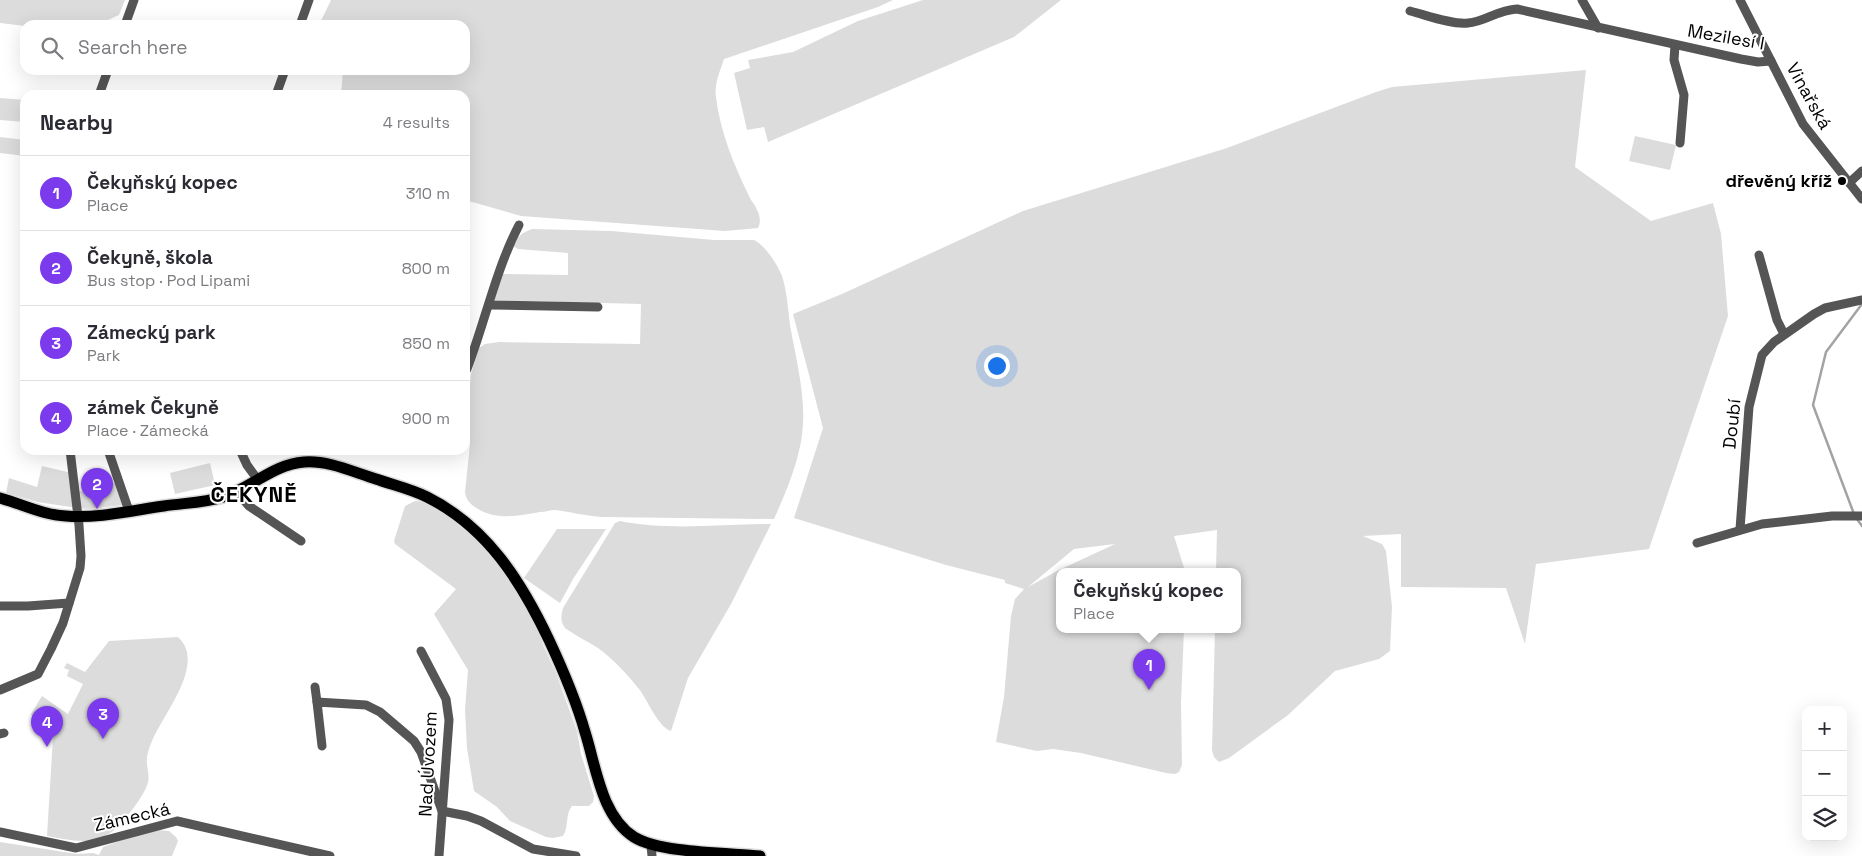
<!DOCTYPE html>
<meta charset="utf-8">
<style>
body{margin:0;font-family:"Space Grotesk",sans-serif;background:#f2f2f3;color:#2b2b33}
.controls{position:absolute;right:15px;bottom:15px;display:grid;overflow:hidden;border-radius:10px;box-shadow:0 5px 20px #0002}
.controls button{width:45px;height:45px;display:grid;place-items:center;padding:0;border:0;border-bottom:1px solid #e1e1e2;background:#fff;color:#2b2b33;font:25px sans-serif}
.you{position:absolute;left:996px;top:365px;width:18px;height:18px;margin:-12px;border:4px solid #fff;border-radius:50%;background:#1a73e8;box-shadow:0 0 0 8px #1a73e833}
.badge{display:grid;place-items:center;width:32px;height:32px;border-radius:50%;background:#7c3aed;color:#fff;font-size:16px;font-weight:700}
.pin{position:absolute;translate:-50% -41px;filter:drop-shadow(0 1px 2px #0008)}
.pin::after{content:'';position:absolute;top:26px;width:18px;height:15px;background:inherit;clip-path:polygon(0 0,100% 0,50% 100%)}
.popup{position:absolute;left:1056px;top:568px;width:185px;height:65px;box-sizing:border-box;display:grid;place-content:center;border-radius:10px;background:#fff;filter:drop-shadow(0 1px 4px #0005);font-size:16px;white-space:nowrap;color:#7c7c81}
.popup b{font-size:19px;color:#2b2b33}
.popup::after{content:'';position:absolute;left:50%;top:100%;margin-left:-10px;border:10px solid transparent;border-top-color:#fff}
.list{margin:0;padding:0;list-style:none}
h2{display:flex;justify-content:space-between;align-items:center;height:65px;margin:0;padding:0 20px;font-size:21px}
h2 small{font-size:16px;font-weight:400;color:#7c7c81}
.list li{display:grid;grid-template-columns:32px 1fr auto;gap:15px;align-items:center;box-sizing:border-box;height:75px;padding:0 20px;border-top:1px solid #e1e1e2}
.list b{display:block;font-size:19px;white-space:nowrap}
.list p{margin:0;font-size:16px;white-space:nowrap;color:#7c7c81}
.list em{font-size:16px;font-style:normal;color:#7c7c81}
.icon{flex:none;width:28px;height:28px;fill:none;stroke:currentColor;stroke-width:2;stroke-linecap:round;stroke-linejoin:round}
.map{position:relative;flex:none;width:1862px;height:856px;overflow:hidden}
.search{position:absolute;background:#fff;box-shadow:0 5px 20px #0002;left:20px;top:20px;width:450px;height:55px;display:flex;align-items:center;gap:12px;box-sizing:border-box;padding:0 18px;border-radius:15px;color:#7c7c81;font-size:19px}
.panel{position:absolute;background:#fff;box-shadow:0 5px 20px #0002;left:20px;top:90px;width:450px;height:365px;border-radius:15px}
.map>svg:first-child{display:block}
</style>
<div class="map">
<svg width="1862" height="856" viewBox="0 0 1862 856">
<rect width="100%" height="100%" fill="#fff"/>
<g fill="#dcdcdc" fill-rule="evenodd">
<polygon points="0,0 125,0 119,15 97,25 25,26 0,23"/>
<path d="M 331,0 L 893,0 L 878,7 L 724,59 C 720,71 714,84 716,97 C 720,132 735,168 751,200 C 753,203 756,206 757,210 C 760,215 761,223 758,228 L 725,231 L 521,216 L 465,200 L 465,95 L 341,95 L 343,70 L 465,70 L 465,25 L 319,25 Z"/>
<polygon points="923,0 1061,0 1014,37 768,142 764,127 747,130 734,73 750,68 748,60 793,52 858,21"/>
<path d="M 1586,70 L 1575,167 L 1651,221 L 1713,203 L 1721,234 L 1728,316 L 1649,549 L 1536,564 L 1525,644 L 1506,588 L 1401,587 L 1401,534 L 1363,536 L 1382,544 L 1386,551 L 1392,607 L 1390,651 L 1379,659 L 1335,671 L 1288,715 L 1229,758 L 1219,762 L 1214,757 L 1212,750 L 1215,629 L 1238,629 L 1238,571 L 1216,571 L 1217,530 L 1174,536 L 1185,571 L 1060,571 L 1060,629 L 1184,629 L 1181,703 L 1182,765 L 1179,772 L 1175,774 L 1166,773 L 1081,753 L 1053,749 L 1037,751 L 996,742 L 1004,697 L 1011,616 L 1015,599 L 1024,589 L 1005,583 L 1005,580 L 946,565 L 794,518 L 823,428 L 793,314 L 842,294 L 1023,211 L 1227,148 L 1376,92 L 1392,87 ZM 1115,544 L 1057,571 L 1028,587 L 1074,549 Z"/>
<polygon points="0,98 25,100 25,122 0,120"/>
<polygon points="1635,136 1676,145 1670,170 1629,161"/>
<polygon points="0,137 25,140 25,156 0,153"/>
<path d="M 532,229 L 611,231 L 714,240 L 754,240 C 764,244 778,265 782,276 C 787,291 788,309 790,325 C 796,360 807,399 802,435 C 798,464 786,492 774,519 L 602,517 C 586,516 571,512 555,510 C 550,510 545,512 540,512 C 517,516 495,521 475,507 C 469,503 466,499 465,492 L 470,444 L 469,394 L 471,374 L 479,348 L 485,344 L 499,342 L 640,344 L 641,304 L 494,300 L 502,274 L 568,275 L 568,253 L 518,249 L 513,246 C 515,237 524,232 532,229 Z"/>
<polygon points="210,463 215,485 175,494 170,473"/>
<polygon points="42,466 72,473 77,508 38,502 6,493 9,478 37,487"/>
<polygon points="104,483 116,483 122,505 90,509 78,508 77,491 104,492 106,487"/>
<path d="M 415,501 L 424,502 L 437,508 L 469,531 L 495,559 L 515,586 L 539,631 L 543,645 L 556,673 L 577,731 L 581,754 L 594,796 L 593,802 L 589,806 L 572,806 C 565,814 569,827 563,836 L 553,838 L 546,837 L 510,821 L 497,807 L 474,791 L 467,748 L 465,710 L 468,670 L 434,614 L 456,589 L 395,544 L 394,541 L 405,506 Z"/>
<path d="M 620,521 C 668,531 722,524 771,524 L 731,604 L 688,678 L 671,731 C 658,727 647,699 639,689 C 627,674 613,659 598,648 C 587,641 576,636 565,628 C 560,621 561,616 563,608 L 615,523 Z"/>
<polygon points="557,529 606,529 573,579 560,603 524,578"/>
<path d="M 178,637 C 207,663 163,714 152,741 C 150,746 147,753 147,759 C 146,766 150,774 148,782 C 146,794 123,823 113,831 C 93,847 70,840 47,836 L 53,737 L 55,735 L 49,732 L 50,729 L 38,725 L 31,714 L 42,696 L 68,714 L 83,684 L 67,676 L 69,670 L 64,668 L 67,663 L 85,672 L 109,641 Z"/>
<polygon points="157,830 169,831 176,837 178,841 172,856 0,856 0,842 77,854 93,853 99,855 103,847 135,835"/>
</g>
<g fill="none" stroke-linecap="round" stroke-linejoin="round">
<g stroke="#a3a3a3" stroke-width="2.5">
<polyline points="1854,514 1813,405 1826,352 1862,304"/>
<polyline points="1857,519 1862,526"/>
</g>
<defs>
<path id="major" d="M 0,498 C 22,504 43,515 66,516 C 96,519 135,510 164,506 C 183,503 204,503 223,497 C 251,488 274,464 304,462 C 328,460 353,472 376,479 C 393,485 411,489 427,497 C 487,527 521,581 549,640 C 563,670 576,700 585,732 C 596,766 601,816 634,837 C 659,853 728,853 760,856"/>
</defs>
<use href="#major" stroke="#dbdbdb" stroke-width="14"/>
<g stroke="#555" stroke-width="9">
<polyline points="1582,0 1598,28"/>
<polyline points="1740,0 1803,124 1862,199"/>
<path d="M 1410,11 C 1426,15 1452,25 1468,23 C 1485,22 1497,10 1517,9 L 1741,59 L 1758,62 L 1771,61"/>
<polyline points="125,25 134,0"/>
<polyline points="300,25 309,0"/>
<polyline points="1675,45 1674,60 1684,95 1680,143"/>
<polyline points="99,95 108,70"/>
<polyline points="276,95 285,70"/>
<polyline points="1849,183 1862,171"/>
<polyline points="1759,255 1777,320 1784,334"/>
<polyline points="490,305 598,307"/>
<path d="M 465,368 L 467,369 C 485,322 496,269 519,225"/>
<polyline points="108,450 129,511"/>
<polyline points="240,450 247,465 258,480"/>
<polyline points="236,491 249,506 301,541"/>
<polyline points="1740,529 1749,407 1762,355 1774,342 1814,314 1825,308 1862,300"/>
<polyline points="1697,543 1762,524 1832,516 1862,516"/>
<polyline points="0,606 28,606 69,603"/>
<polyline points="421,651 446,699 449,720 439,856"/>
<polyline points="315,687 317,702"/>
<polyline points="0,690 38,674 51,649 63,623 80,568 81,556 79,525 70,450"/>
<polyline points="0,734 4,733"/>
<polyline points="322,746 317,702 366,705 380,712 414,741 421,752 442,811 467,816 481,821 533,849 576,856"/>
<polyline points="0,832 76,848 177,821 330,856"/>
<polyline points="651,845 652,856"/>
</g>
<use href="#major" stroke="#000" stroke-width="11"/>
</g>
<circle fill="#000" stroke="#fff" stroke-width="2" cx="1842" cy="181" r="5"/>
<g text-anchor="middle" stroke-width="4" stroke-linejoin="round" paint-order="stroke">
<g font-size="18" fill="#000" stroke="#fff">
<text transform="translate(1726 37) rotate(10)" y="6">Mezilesí I</text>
<text transform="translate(1809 96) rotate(61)" y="6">Vinařská</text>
<text transform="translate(1732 424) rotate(-84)" y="6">Doubí</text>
<text transform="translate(428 764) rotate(-87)" y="6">Nad Úvozem</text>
<text transform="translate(132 817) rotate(-13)" y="6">Zámecká</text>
</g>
<g font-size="18" font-weight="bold" fill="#000" stroke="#fff" text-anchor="end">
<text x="1832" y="187">dřevěný kříž</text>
</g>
<g font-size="22" font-weight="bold" letter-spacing="1" fill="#000" stroke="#fff">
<text x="254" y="502">ČEKYNĚ</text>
</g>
</g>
</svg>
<div class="controls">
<button>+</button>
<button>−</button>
<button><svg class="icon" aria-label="layers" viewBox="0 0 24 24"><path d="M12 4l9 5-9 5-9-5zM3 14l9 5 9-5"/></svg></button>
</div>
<div class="you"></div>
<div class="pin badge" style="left:1149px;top:690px">1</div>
<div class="popup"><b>Čekyňský kopec</b>Place</div>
<div class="pin badge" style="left:97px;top:509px">2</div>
<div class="pin badge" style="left:103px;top:739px">3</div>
<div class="pin badge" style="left:47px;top:747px">4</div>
<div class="search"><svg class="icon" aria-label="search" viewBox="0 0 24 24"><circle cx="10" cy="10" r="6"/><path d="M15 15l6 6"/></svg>Search here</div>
<section class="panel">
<h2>Nearby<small>4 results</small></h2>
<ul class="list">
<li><span class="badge">1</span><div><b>Čekyňský kopec</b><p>Place</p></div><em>310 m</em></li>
<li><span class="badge">2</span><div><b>Čekyně, škola</b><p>Bus stop · Pod Lipami</p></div><em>800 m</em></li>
<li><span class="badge">3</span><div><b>Zámecký park</b><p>Park</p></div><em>850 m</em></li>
<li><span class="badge">4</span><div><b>zámek Čekyně</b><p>Place · Zámecká</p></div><em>900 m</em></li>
</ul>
</section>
</div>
